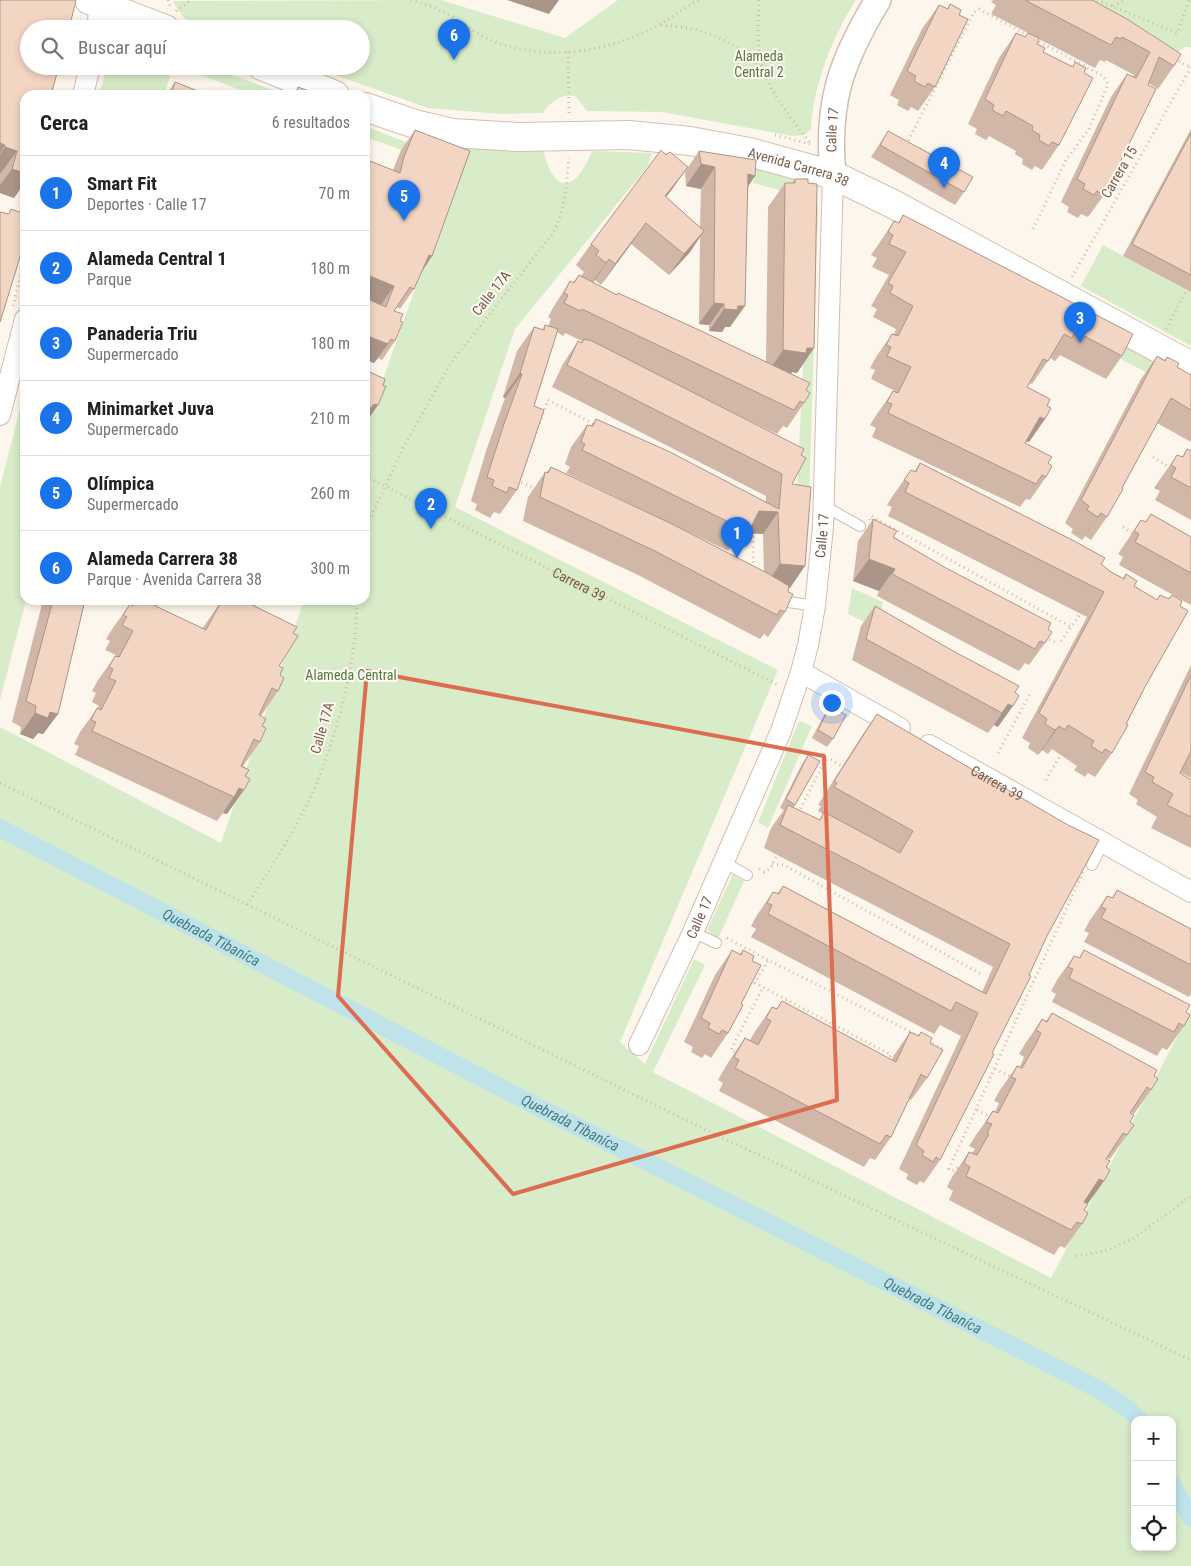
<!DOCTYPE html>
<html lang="es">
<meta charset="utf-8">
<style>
body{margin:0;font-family:"Roboto Condensed",sans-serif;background:#f2f2f2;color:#222}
.controls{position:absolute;right:15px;bottom:15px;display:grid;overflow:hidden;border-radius:10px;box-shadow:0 2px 8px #0003}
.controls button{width:45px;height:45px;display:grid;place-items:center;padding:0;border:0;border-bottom:1px solid #e0e0e0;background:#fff;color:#222;font:25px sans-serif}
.you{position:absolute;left:831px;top:702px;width:18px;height:18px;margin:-12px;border:4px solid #fff;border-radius:50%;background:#1a73e8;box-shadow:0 0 0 8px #1a73e833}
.badge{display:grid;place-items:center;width:32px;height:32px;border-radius:50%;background:#1a73e8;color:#fff;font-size:16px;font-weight:700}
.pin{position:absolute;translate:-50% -41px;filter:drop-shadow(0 1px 2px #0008)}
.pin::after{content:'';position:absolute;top:26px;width:18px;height:15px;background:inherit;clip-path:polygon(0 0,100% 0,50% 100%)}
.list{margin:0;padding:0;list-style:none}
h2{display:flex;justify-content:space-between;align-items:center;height:65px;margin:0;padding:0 20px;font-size:21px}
h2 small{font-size:16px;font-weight:400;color:#767676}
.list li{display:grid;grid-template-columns:32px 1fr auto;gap:15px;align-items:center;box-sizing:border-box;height:75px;padding:0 20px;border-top:1px solid #e0e0e0}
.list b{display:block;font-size:19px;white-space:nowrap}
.list p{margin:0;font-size:16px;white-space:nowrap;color:#767676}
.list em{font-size:16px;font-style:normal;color:#767676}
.icon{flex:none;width:28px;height:28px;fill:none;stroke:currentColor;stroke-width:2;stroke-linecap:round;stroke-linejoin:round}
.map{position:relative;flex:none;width:1191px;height:1566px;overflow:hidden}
.search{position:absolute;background:#fff;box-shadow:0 2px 8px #0003;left:20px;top:20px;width:350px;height:55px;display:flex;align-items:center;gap:12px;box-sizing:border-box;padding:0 18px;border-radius:28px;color:#767676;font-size:19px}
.panel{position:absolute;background:#fff;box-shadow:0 2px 8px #0003;left:20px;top:90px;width:350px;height:515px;border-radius:15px}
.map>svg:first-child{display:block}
</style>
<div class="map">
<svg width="1191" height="1566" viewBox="0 0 1191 1566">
<rect width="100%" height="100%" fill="#fdf6ec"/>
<g fill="#d8ecc9" fill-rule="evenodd">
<path d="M 441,0 L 565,38 L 618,0 L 856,0 C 833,36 813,85 811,129 L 804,135 L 792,136 L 662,112 L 587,111 L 575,96 C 560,94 551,101 543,113 L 502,114 L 428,108 L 310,66 L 361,66 L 361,29 L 204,29 C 189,23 179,16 173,1 Z"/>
<polygon points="1081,0 1191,0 1191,47 1185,47 1177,53"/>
<polygon points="116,66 153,66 171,73 164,95 99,95 105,74"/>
<polygon points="176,66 208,66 286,95 254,95"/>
<polygon points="365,126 403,141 439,150 434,161 365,137"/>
<path d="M 468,148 L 544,151 C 545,161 554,186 568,183 C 579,180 588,161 592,151 L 652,153 L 648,166 L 515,329 L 455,507 L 778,670 L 620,1042 L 645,1064 L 694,959 L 705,965 L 653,1072 L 1051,1278 L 1191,1010 L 1191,1566 L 0,1566 L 0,727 L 221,843 L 304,600 L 365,600 L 365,430 L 457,170 ZM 1135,1420 L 1172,1420 L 1172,1547 L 1135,1547 Z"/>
<polygon points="755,167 802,181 817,203 818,209 808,534 795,532 811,203 806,197 753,183"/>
<polygon points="1103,245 1179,286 1188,286 1191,291 1191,346 1081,286"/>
<polygon points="1122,343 1164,367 1157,378 1117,357"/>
<polygon points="25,390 26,600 0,700 0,487"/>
<polygon points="852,588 883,602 879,629 848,614"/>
<polygon points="799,721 812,726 768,828 758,822"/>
<polygon points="733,874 744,881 718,939 707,930"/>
</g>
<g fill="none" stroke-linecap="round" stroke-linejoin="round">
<g stroke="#bfe3e8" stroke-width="18">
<path id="s1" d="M 0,828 L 542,1109 L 1102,1391 L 1128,1409 L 1139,1420"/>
<polyline points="1172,1484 1191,1518"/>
</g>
<defs>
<g id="service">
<polyline points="824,506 860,526"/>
<polyline points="789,602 815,606"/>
<polyline points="723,862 747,875"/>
<polyline points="1092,865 1103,843"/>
<polyline points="693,932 716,943"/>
</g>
<g id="minor">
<polyline points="97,29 100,4"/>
<polyline points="83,95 90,66"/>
<polyline points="0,415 25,319"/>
<polyline points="801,672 900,728"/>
<path id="s3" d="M 929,745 L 1191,892"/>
<path id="s4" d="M 639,1045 L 693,932 L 781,731 L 801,672 L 808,645 L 815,606 L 823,527 L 833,175"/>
</g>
<g id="tertiary">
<path id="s5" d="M 833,175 C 826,103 841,61 878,0"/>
</g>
<g id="secondary">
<polyline points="89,0 165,29"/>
<polyline points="262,66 335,95"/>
<path id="s6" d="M 365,107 L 415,124 L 453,133 L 518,137 L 629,135 L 690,141 L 749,152 L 833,175 L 893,204 L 1191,366"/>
</g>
</defs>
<use href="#service" stroke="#d1beb0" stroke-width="12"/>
<use href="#minor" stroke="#d1beb0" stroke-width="22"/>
<use href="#tertiary" stroke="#d1beb0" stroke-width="28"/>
<use href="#secondary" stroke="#d6c0b0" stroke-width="30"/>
<g stroke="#d9b8a5" stroke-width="3" stroke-dasharray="1 4" stroke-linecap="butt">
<polyline points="168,0 171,8"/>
<path d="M 411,0 C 425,4 440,9 453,17 C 465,24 475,33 488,39 C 541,63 611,53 660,24 C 674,17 685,7 699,0"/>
<path d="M 759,0 C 758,22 756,47 763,69 C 770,93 795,123 810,143"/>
<polyline points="1097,0 1177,33 1189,0"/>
<polyline points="1113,6 1125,0"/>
<polyline points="176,11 191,0"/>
<path d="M 661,25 C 704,28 732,38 762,69"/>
<polyline points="568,52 569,114"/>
<polyline points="1174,59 1190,67"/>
<polyline points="775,135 811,144 812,142"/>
<polyline points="906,145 974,12 979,9 1029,36"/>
<polyline points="1033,229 1066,160 1089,129 1108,84 1103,76 1034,39"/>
<polyline points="1072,277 1191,67"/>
<polyline points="13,306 25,259"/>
<polyline points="1166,329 1191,281"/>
<polygon points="548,400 752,507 754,586 749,593 519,481"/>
<polyline points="1153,457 1171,468"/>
<path id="s2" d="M 365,476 L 778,685"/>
<polyline points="870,520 871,516 1071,627"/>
<polyline points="1123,527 1134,534"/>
<path d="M 365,530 L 404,446 L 451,363 L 551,236 C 566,212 566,185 569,158"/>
<polyline points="1045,637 1056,643"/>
<polyline points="1061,641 1083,610"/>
<polyline points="998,753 1031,692"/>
<polyline points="1046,780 1062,752"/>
<polyline points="0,783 704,1129 1191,1360"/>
<polyline points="798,813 825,761 830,759 845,768"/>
<polyline points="772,864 784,865 981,974"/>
<polyline points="759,869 764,872 770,869 778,852"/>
<path d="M 247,905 C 274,863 302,820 320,775 C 341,720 356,659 357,600"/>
<polyline points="727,938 768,960"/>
<polyline points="928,1041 943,1049"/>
<polyline points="739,1054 731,1050 763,987"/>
<polyline points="888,1061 891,1055 755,983 768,960 921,1037"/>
<polyline points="995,1069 1012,1077"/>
<polyline points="977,1110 992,1118"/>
<polyline points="962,1165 952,1171 949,1169 1083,872"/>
<polyline points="1076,1256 1105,1251 1134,1238 1191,1196"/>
</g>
<use href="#service" stroke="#fff" stroke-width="10"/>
<use href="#minor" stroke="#fff" stroke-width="20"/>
<use href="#tertiary" stroke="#fff" stroke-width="25"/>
<use href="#secondary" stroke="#fff" stroke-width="28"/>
</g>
<g fill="#d1b7a8">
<polygon points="0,0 25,95 25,182 14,198 0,193"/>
<polygon points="993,0 1092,0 1174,66 1158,89 1148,83 1104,195 1088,217 1081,214 1078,218 1067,212 1069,207 1061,202 1111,97 1127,74 1133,77 1134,75 1106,60 1105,62 1100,60 1095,68 1039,39 1037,44 1043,52 1072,67 1075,62 1059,145 1042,170 1035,166 1032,170 1022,164 1023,159 1015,154 1016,151 989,136 986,140 975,134 977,129 968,124 999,58 1016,33 1025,37 1028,33 991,14 996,5 991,2"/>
<polygon points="950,4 935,87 918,111 911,107 908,111 897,105 899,100 890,95 922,29 939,5 947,9"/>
<polygon points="175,82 208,95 166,95"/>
<polygon points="298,87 319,95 293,95"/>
<polygon points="1191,129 1191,292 1123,256"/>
<polygon points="415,130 432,256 422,271 414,289 400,309 397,307 394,311 400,321 395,341 382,360 378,358 374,363 393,170 401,150"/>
<polygon points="888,131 964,192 955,205 871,157"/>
<polygon points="699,151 755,176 748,187 730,327 725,327 722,332 709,331 709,325 699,324 700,237 690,252 669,275 631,244 601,285 595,280 593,282 617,295 766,362 768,207 785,183 792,183 795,179 814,348 797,373 792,372 791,374 806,390 804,403 787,428 783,426 777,434 729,411 801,455 792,484 790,588 788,588 785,612 768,637 764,634 760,639 638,575 523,521 528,497 545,472 546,473 551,467 764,572 763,534 746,533 735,549 731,547 728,551 566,473 570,467 565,464 571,447 587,425 591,426 596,419 766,502 766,496 552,387 563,364 578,341 581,343 582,341 565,333 563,336 557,332 534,406 517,490 500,514 494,512 490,518 475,510 477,504 471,501 487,448 505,398 503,397 517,351 534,327 542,330 545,325 548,326 551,319 548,317 554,306 570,281 573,283 579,275 583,277 581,276 584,272 576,265 591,244 673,188 666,197 700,227 701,189 686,186 685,172"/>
<polygon points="903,215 1122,356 1106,379 1060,355 1055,361 1050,358 1032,384 1030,383 1027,387 1047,406 1045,419 1029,442 1026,441 1025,443 1048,463 1046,477 1030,500 1026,499 1020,507 872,437 876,428 870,425 877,414 893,391 895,391 871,379 875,370 870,368 876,357 892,334 894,334 896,329 873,317 877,309 871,306 889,275 872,267 877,258 871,255 878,245 894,221 898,223"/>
<polygon points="1157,356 1165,360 1167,357 1177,367 1191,375 1191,442 1157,423 1122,488 1107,517 1091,540 1085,536 1082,540 1071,533 1073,529 1065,523 1141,379"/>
<polygon points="365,370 385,379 365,424"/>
<polygon points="1187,449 1191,451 1191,520 1155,500 1160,491 1154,488 1177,455 1182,457"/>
<polygon points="920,463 1101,564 1111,572 1123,578 1126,574 1134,586 1157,600 1160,595 1168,599 1172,595 1146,685 1112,753 1095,777 1088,773 1085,777 1074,770 1077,766 1052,749 1048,754 1042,750 1038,755 1028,748 1030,743 1022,738 1087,617 888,516 892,507 887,505 894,494 911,470 915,471"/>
<polygon points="1151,514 1191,537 1191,605 1119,565 1123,557 1118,554 1141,520 1145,522"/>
<polygon points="873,519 893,537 1048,629 1045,643 1029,665 1025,663 1019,671 877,596 879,591 853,581 858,541"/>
<polygon points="43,600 85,600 58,714 43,734 38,733 33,739 20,734 21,727 12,722"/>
<polygon points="136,600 143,600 202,629 222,600 224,601 225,600 242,600 293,633 279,666 280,675 278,691 261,716 259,715 262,726 260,742 243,766 249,770 227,814 223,813 217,821 75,755 79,746 74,744 80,732 99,706 92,702 96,693 92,691 98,680 116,655 105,650 110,641 106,639 113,628 130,604 132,605"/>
<polygon points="277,600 293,600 289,605"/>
<polygon points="875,606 1015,692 998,727 994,725 988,733 852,660 861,626"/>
<polygon points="1191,665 1191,778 1180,772 1180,773 1191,780 1191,848 1151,828 1157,817 1136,804 1138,800 1129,794"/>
<polygon points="830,706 833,739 827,747 812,738 824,715"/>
<polygon points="877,714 1047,936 940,1160 924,1183 920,1181 917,1185 906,1179 908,1174 899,1169 961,1036 940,1025 934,1034 751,937 756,929 751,926 757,915 773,892 778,893 783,886 982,992 993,967 764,848 771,828 784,810 780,808 802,764 808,755 795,805 793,808 819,820 823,814 818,811 821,806 818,805 861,737"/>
<polygon points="1117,890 1191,929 1191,994 1189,997 1084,942 1089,933 1084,931 1090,920 1107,896 1112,898"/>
<polygon points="732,950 740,954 743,950 752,961 741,1004 728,1033 711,1058 705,1054 702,1058 691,1052 693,1047 684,1042 715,975"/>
<polygon points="1084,950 1186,1012 1184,1026 1167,1050 1162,1048 1157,1056 1052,1002 1056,994 1051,991 1057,980 1074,956 1079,958"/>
<polygon points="782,1001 892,1060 894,1055 910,1032 918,1036 921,1032 930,1043 927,1078 911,1100 909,1099 891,1137 875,1160 870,1158 864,1167 719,1091 723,1083 718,1080 729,1061 745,1038 750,1040 756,1030 772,1007 776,1009"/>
<polygon points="1052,1013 1154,1076 1151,1090 1134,1114 1131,1112 1127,1135 1110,1159 1107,1158 1106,1167 1084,1210 1082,1224 1065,1248 1060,1246 1054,1255 949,1200 953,1191 947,1187 952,1177 969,1152 972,1153 975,1149 969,1146 976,1135 993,1111 995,1112 999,1103 994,1101 1000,1090 1017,1066 1020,1067 1024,1057 1019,1054 1025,1044 1042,1019 1046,1021"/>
</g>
<g fill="#aa9588">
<polygon points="507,0 559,0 549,14"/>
<polygon points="0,143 5,145 0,153"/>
<polygon points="5,147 17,151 0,174 0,154"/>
<polygon points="701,164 715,167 701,189 686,186"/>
<polygon points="688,167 673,188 650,217 665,196"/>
<polygon points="12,169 25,173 25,182 14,198 0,193 0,185"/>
<polygon points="748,174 755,176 740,197"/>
<polygon points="646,223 631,244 601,285 615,264"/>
<polygon points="704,231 690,252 669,275 684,254"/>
<polygon points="429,255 432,256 419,276"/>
<polygon points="609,259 595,280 591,284 606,263"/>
<polygon points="365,274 394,286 381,305 365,299"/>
<polygon points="714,303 724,304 709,325 699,324"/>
<polygon points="738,306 745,306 730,327 725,327 722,332 709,331 724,309"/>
<polygon points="365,335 388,344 374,363 365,360"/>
<polygon points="807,348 814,348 797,373 792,372 789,377 766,375 783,350"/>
<polygon points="520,373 522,374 505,398 503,397"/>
<polygon points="374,404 378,405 365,424 365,416"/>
<polygon points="1040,417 1045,419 1029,442 1024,441"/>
<polygon points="759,511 778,512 763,534 746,533 735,549 731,547 728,551 743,529"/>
<polygon points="1101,513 1085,536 1082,540 1098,517"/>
<polygon points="869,559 895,569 879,591 853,581"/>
<polygon points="780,564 805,566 790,588 765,586"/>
<polygon points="1008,704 1013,706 998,727 994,725"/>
<polygon points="50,712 58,714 43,734 38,733 33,739 20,734 35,713"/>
<polygon points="1059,726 1042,750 1038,755 1055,730"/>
<polygon points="239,788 244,790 227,814 223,813"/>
<polygon points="1099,1179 1104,1181 1087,1205 1082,1203"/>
</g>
<g fill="#f3d5c3" stroke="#aa9588">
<polygon points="0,0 76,0 69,29 29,29 29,66 59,66 51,95 25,95 25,173 12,169 17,151 5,147 5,145 0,143"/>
<polygon points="1025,0 1092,0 1127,19 1181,54 1174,66 1159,57 1148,85 1156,89 1104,195 1097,191 1094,195 1083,189 1085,184 1077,179 1127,74 1136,78 1150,52 1122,37 1121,39 1116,37 1111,45"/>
<polygon points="950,4 961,10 959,15 968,19 935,87 928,83 925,87 914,81 916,76 907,71 939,5 948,9"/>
<polygon points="1016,33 1025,37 1028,33 1039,38 1037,44 1045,48 1043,52 1073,67 1075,62 1086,68 1084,73 1093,78 1059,145 1052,142 1049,146 1039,140 1040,135 1032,130 1033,126 1006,111 1003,116 992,110 994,105 985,99"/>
<polygon points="175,82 208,95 171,95"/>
<polygon points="298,87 319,95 296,95"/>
<polygon points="415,130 470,151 432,256 429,255 414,289 410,287 394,311 403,314 400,321 403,322 395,341 391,339 388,344 365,335 365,298 386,307 394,286 365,274 365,159 400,173 404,157"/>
<polygon points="888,131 973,177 964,192 880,145"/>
<polygon points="1191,133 1191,275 1132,244"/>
<polygon points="661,150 666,155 670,152 688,167 665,196 704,231 684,254 646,223 615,264 609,259 606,263 596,255 599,251 591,244"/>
<polygon points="699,151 756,160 755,176 748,174 745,306 738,306 737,310 724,309 724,304 714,303 715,167 701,164"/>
<polygon points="795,179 808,179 808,183 817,184 814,348 807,348 806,353 783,350 785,183 795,183"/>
<polygon points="11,209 25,214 24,219 25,219 25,241 0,322 0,212 9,214"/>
<polygon points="903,215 1133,334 1122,356 1075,331 1072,338 1064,334 1048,361 1043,359 1027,387 1050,399 1047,406 1051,408 1045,419 1040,417 1025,443 1052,457 1048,463 1052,466 1046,477 1042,475 1036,484 888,413 892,404 887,402 893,391 898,393 911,367 887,356 891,347 886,345 892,334 898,336 913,306 890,293 893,286 888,283 906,252 889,244 893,235 888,232 894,221 899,223"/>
<polygon points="579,275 617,295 618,293 699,330 810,383 806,390 810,393 804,403 800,401 794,410 582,309 580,311 564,303 568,295 564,293 570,281 574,283"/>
<polygon points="545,325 558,329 534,406 544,410 517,490 509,487 507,493 492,486 494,480 487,477 504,424 522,374 520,373 534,327 544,330"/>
<polygon points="584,339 592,341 804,449 801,455 806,458 792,484 811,487 805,566 780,564 778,512 759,511 751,527 746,525 743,529 582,450 585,444 581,442 587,425 593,426 596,419 670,452 779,509 782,474 567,365 578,341 582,343"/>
<polygon points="1157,356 1165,361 1167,357 1179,363 1177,367 1191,375 1191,410 1171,398 1122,488 1123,489 1107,517 1101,513 1098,517 1087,510 1089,506 1081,500"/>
<polygon points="365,370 385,379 383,386 386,386 378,405 374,404 371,408 365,405"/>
<polygon points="1187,449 1191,451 1191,488 1171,477 1176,468 1171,465 1177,455 1183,457"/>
<polygon points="920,463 1076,542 1105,558 1101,564 1111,572 1124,579 1126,574 1137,581 1134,586 1157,600 1160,595 1169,599 1172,595 1182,601 1180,606 1188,611 1146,685 1126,724 1128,725 1112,753 1105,749 1102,753 1091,746 1094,741 1068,725 1065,730 1059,726 1055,730 1045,724 1047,719 1039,713 1104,592 905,492 909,483 904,480 911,470 916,472"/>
<polygon points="551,467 672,524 767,573 789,586 788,592 793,594 785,612 780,610 777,615 655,551 540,497 545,472 548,473"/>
<polygon points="1151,514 1191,537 1191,573 1135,542 1139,534 1134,531 1141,520 1146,522"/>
<polygon points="873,519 897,531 893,537 946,568 1051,623 1048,629 1052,632 1045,643 1040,641 1035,649 892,574 895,569 869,559"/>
<polygon points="53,600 85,600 58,714 50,712 48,718 35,713 36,706 26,701"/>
<polygon points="136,600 143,600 206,630 222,600 226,602 227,600 242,600 297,627 293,633 298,636 279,666 283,668 280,675 284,678 278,691 272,688 259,715 266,719 262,726 266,728 260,742 254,739 241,766 249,770 245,776 250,779 244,790 239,788 234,797 92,731 96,722 91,720 97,708 101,710 116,681 109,678 113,669 109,667 115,656 119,657 133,631 122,625 127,617 123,615 130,604 133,606"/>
<polygon points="875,606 953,651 1019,686 1015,692 1019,696 1013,706 1008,704 1002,713 866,639"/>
<polygon points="1191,675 1191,751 1180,773 1191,780 1191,817 1167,805 1173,794 1152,782 1154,777 1145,772"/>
<polygon points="830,706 846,715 833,739 818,730"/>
<polygon points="877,714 1068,825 1099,840 1047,936 1029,975 1031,976 992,1053 994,1054 940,1160 936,1157 933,1162 922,1155 924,1151 916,1145 978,1013 956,1002 951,1011 768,914 772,905 767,903 773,892 779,894 783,886 986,994 1010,944 780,825 788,805 820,820 824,812 900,853 913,831 834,787 837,783 834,781"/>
<polygon points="808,755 820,761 795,805 786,799"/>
<polygon points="1117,890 1191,929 1191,965 1101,918 1106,909 1101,907 1107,896 1113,898"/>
<polygon points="732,950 741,955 743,950 754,956 752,961 761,965 741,1004 743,1005 728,1033 722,1030 719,1034 708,1028 710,1023 701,1018"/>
<polygon points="1084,950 1190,1005 1186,1012 1190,1015 1184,1026 1179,1023 1174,1032 1069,978 1073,969 1068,967 1074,956 1080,958"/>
<polygon points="782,1001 896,1062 910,1032 919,1036 921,1032 932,1038 930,1043 943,1050 927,1078 921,1074 891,1137 886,1135 880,1144 735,1068 739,1060 734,1057 745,1038 758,1045 771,1021 766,1018 772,1007 777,1009"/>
<polygon points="1052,1013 1157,1070 1154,1076 1158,1079 1151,1090 1147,1087 1130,1113 1134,1115 1130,1122 1134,1125 1127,1135 1123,1133 1106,1159 1110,1161 1106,1167 1110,1170 1104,1181 1099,1179 1084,1202 1088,1204 1084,1210 1088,1213 1082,1224 1077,1222 1071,1230 966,1176 970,1167 964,1163 969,1152 977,1155 989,1134 987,1133 992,1124 986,1122 993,1111 998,1113 1016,1079 1011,1077 1017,1066 1022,1068 1037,1042 1041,1033 1036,1030 1042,1019 1047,1022"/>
</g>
<path fill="none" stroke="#dc6d51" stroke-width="4" stroke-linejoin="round" d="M 367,671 L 824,756 L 837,1100 L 513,1194 L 338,996 Z"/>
<g text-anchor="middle" stroke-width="4" stroke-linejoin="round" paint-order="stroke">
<g font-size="14" fill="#537a41" stroke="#fffaf3">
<text x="759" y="61">Alameda<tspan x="759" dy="16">Central 2</tspan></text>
<text x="351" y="680">Alameda Central</text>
</g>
<g font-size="14" fill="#7a5c4d" stroke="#fffaf3">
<text dy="5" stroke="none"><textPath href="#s5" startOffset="45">Calle 17</textPath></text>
<text dy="5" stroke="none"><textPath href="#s6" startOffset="441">Avenida Carrera 38</textPath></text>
<text transform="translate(1119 172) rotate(-60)" y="5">Carrera 15</text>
<text transform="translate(491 293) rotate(-52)" y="5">Calle 17A</text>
<text dy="5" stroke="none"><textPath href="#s4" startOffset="545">Calle 17</textPath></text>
<text dy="5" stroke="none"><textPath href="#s2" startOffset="240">Carrera 39</textPath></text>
<text transform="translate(322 728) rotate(-74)" y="5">Calle 17A</text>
<text dy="5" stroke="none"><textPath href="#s3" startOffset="78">Carrera 39</textPath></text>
<text dy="5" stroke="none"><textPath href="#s4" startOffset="141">Calle 17</textPath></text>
</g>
<g font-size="15" font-style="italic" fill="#437c86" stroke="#fffaf3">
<text dy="5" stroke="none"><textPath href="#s1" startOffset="238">Quebrada Tibaníca</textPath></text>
<text dy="5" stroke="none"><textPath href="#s1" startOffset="642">Quebrada Tibaníca</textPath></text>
<text dy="5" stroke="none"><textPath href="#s1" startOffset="1048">Quebrada Tibaníca</textPath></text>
</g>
</g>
</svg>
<div class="controls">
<button>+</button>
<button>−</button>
<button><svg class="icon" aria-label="locate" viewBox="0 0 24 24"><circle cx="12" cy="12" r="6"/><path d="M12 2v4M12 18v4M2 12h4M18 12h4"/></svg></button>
</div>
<div class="you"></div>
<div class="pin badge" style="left:737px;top:558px">1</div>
<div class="pin badge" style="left:431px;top:529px">2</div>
<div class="pin badge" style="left:1080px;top:343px">3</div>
<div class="pin badge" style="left:944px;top:188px">4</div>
<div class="pin badge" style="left:404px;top:221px">5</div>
<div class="pin badge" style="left:454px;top:60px">6</div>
<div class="search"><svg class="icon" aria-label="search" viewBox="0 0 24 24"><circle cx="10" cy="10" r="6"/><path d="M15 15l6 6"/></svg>Buscar aquí</div>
<section class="panel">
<h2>Cerca<small>6 resultados</small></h2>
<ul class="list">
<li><span class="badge">1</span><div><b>Smart Fit</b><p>Deportes · Calle 17</p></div><em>70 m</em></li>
<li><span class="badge">2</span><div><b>Alameda Central 1</b><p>Parque</p></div><em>180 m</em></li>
<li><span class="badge">3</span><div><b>Panaderia Triu</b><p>Supermercado</p></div><em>180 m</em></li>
<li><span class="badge">4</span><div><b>Minimarket Juva</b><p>Supermercado</p></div><em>210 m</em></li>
<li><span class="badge">5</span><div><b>Olímpica</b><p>Supermercado</p></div><em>260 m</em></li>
<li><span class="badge">6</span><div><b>Alameda Carrera 38</b><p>Parque · Avenida Carrera 38</p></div><em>300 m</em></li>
</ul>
</section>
</div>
